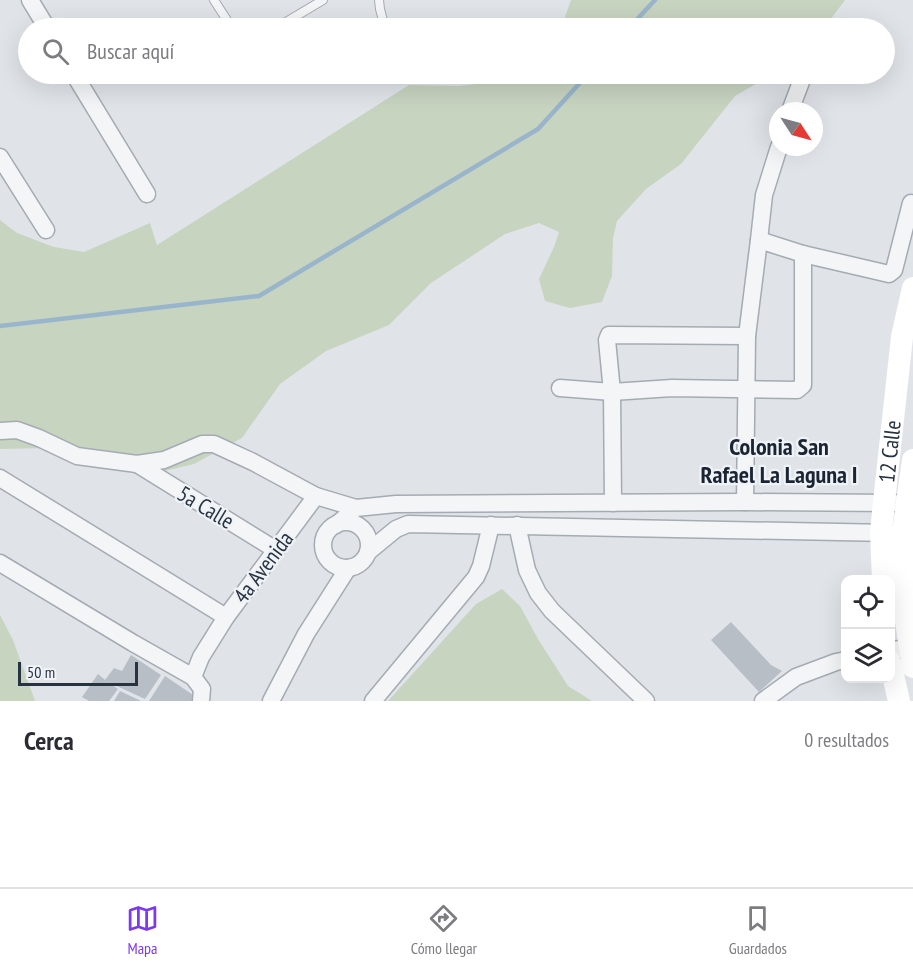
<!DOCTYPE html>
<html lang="es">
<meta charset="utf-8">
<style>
body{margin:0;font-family:"PT Sans Narrow",sans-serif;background:#f2f2f3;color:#2b2b33}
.controls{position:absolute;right:18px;bottom:18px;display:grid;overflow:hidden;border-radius:12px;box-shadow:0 6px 24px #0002}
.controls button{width:54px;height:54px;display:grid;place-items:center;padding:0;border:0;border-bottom:2px solid #e1e1e2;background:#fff;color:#2b2b33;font:30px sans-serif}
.compass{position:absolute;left:769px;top:102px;width:54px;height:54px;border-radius:50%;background:#fff;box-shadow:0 6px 24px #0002;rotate:126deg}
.scale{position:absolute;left:18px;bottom:15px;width:120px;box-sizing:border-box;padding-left:6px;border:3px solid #283341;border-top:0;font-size:16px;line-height:21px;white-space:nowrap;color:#283341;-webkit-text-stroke:4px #eff3f7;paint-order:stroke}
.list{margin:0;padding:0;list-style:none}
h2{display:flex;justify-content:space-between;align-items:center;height:78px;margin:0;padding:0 24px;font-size:26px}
h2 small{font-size:20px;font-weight:400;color:#7c7c81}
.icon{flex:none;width:33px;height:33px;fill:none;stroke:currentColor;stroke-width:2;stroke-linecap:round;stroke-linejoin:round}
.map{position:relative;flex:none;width:913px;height:701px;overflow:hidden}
.search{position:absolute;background:#fff;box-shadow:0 6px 24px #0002;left:18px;right:18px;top:18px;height:66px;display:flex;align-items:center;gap:15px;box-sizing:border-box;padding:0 21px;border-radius:33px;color:#7c7c81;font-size:22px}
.sheet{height:186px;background:#fff}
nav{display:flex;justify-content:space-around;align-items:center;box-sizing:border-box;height:84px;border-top:2px solid #e1e1e2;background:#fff;font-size:16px;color:#7c7c81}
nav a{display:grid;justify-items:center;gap:3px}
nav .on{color:#7c3aed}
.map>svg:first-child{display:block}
</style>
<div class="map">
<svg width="913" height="701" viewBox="0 0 913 701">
<rect width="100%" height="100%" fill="#e0e4e9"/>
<g fill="#c7d4c0">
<polygon points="571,0 845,0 824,28 561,28"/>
<polygon points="517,74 773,74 735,96 681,164 646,189 617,221 613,238 612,276 602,302 570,308 545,301 539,279 554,247 559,232 539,223 505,234 431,283 389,325 326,351 280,384 242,438 194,464 160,472 104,469 51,448 0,449 0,220 17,233 54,247 84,252 150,223 157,245 409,85 459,86 510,80"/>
<polygon points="502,589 520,606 538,639 568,686 592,701 388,701 476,604"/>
<polygon points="0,615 13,640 35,701 0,701"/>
</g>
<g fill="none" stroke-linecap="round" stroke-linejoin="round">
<g stroke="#99b5cb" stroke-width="4.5">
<polyline points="629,28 655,0"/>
<polyline points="0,326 259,296 538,129 588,74"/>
</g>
</g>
<g fill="#b7bec6">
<polygon points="731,622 771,665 782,671 759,692 711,640"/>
<polygon points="131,655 161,675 145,699 108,682 118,689 109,701 89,701 82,697 98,674 105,680 114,668 122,671"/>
<polygon points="165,676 202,701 149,701"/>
<polygon points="120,691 141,701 114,701"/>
</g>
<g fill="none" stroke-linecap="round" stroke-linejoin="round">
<defs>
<g id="lane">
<polyline points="214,0 232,28"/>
<polyline points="379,0 380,9 385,28"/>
<polyline points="276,28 323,0"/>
</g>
<g id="street">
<polyline points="30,0 47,28"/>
<polyline points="74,74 147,194"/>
<polyline points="790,111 804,74"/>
<polyline points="0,157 46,230"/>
<polyline points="759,240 764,195 779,147"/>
<polyline points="560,388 612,392 672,388 797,390 803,385 803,254"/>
<polyline points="0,431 17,430 39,438 77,456 137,464 164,460 202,444 214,444 253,462 316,496"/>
<polyline points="137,464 276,550"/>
<polyline points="0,478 226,617"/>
<polyline points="745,502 747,336 759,240 803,254 889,274 894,270 911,203"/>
<polyline points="613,503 612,392 607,340 609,335 747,336"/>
<circle cx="346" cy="545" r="23"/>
<polyline points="336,525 356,508 396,504 745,502 895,503"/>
<polyline points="517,525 527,570 538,593 552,611 646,701"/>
<polyline points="368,552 396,529 408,524 891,533"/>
<polyline points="0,563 133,643 193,677 202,689 201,701"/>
<polyline points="890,650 913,648"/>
<polyline points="193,677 201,657 226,617 316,496 356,508"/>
<polyline points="271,701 306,634 348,568"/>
<polyline points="373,701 476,577 481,566 491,525"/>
<polyline points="763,701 796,677 836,662 846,660"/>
</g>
</defs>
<use href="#lane" stroke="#a5abb3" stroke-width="10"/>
<use href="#street" stroke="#a5abb3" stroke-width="19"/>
<use href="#lane" stroke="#f3f5f7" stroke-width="8"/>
<use href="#street" stroke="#f3f5f7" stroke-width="16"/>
<g stroke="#fff" stroke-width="22">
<polyline points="913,460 903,533 902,595 913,667"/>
<path id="s1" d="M 883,580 L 881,532 L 884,502 L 902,337 L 913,288"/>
<polyline points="890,662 899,701"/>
</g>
</g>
<g text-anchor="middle" stroke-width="4.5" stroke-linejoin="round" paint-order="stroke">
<g font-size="22" fill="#283341" stroke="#eff3f7">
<text dy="8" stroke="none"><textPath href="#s1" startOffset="129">12 Calle</textPath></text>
<text transform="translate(206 507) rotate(31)" y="8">5a Calle</text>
<text transform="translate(263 567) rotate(-53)" y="8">4a Avenida</text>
</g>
<g font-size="24" font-weight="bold" fill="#1a2432" stroke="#eff3f7">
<text x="779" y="455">Colonia San<tspan x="779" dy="28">Rafael La Laguna I</tspan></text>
</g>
</g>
</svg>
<div class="controls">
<button><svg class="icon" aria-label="locate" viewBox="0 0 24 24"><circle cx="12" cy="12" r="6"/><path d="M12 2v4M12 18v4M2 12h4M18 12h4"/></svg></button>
<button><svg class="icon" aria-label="layers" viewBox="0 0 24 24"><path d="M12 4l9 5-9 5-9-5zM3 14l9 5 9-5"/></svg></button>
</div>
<svg class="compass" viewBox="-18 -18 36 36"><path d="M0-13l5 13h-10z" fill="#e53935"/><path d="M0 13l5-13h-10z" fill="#7c7c81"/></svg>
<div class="scale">50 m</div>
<div class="search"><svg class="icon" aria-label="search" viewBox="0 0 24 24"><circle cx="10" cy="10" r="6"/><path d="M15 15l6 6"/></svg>Buscar aquí</div>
</div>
<section class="sheet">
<h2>Cerca<small>0 resultados</small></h2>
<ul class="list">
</ul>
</section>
<nav>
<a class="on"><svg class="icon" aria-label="map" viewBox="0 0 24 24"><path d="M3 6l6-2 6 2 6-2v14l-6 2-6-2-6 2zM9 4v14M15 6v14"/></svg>Mapa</a>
<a><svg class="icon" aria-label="directions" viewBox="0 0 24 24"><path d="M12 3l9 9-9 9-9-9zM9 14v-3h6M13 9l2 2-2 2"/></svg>Cómo llegar</a>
<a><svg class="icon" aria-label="saved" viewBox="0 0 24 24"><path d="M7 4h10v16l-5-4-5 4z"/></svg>Guardados</a>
</nav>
